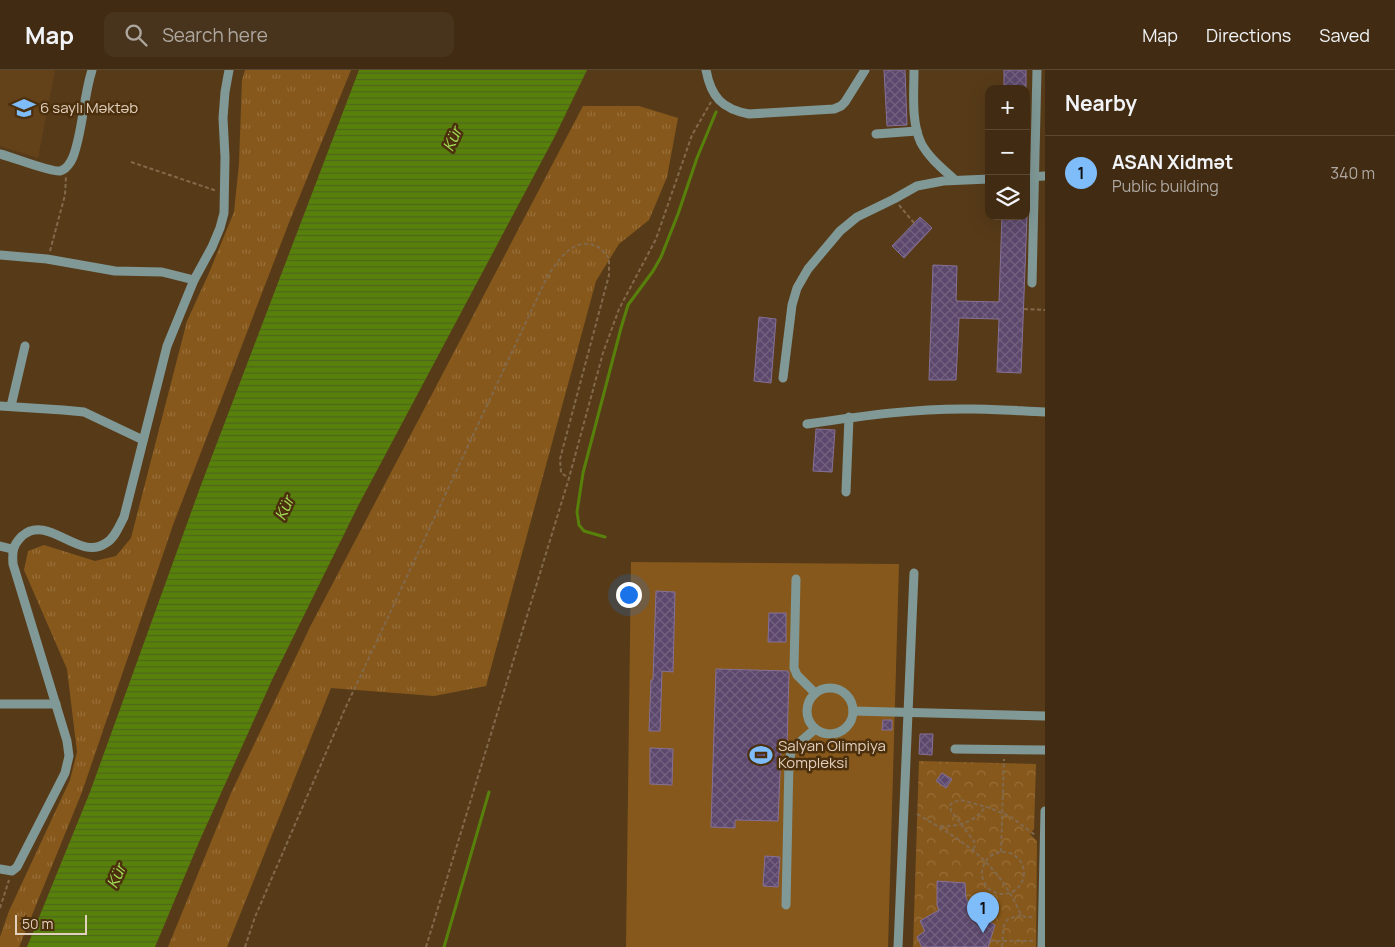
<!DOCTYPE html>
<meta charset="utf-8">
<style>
body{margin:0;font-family:Manrope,sans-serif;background:#48341c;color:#f1f3f6}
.controls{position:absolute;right:15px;top:15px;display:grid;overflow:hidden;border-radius:10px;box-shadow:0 5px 20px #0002}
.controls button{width:45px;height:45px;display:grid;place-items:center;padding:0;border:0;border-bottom:1px solid #5a4833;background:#412c13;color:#f1f3f6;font:25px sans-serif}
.scale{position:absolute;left:15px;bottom:12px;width:72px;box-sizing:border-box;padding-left:5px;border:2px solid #e2d0be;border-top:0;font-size:14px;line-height:18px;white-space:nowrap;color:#e2d0be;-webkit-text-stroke:4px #4c300d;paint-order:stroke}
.you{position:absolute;left:628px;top:524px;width:18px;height:18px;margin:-12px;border:4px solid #fff;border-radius:50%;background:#1a73e8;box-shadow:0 0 0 8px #1a73e833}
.badge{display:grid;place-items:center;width:32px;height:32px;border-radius:50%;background:#7fbdfa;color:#111;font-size:16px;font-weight:700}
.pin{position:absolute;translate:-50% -41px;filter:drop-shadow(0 1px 2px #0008)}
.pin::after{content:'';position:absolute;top:26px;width:18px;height:15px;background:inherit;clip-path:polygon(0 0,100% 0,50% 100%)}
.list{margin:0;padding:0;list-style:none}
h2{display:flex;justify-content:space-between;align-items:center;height:65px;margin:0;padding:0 20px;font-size:21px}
h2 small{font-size:16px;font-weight:400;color:#aea7a0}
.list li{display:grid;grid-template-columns:32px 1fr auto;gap:15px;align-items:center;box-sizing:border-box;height:75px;padding:0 20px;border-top:1px solid #5a4833}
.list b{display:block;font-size:19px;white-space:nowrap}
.list p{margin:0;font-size:16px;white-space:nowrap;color:#aea7a0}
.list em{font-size:16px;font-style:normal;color:#aea7a0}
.icon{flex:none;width:28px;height:28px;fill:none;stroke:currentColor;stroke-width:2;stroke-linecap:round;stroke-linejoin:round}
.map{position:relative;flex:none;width:1045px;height:877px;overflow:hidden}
header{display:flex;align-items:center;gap:30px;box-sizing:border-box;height:70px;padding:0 25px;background:#412c13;border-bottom:1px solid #5a4833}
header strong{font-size:24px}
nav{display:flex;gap:28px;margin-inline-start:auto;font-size:18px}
.search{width:350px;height:45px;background:#48341c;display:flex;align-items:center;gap:12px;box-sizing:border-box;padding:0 18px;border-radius:10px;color:#aea7a0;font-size:19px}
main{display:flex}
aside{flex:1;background:#412c13}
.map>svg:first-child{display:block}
</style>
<header>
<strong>Map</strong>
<div class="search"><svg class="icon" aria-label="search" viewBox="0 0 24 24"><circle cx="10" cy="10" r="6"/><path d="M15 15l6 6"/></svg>Search here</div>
<nav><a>Map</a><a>Directions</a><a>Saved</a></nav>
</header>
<main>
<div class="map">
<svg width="1045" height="877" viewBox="0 0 1045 877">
<defs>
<pattern id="grass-tufts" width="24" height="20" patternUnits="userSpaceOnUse" patternTransform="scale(1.25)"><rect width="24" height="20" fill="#87581b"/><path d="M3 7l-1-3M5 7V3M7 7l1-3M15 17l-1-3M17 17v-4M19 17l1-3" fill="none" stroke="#986f3a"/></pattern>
<pattern id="park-crowns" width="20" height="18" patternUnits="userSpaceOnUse" patternTransform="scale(1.25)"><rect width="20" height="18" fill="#87581b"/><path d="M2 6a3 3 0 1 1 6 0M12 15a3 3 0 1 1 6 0" fill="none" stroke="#986f3a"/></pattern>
<pattern id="water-rules" width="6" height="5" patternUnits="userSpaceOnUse" patternTransform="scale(1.25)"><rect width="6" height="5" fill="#57810a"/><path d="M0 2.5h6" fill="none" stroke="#4f661d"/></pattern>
<pattern id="building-cross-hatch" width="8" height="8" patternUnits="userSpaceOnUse" patternTransform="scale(1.25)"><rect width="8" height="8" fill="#5c486c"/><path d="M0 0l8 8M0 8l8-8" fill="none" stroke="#73617f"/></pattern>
</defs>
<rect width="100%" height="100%" fill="#573b19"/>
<polygon fill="#644219" points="0,0 55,0 38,88 0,76"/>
<g fill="url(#grass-tufts)">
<polygon points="245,0 351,0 290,150 173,455 82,722 19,877 0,877 0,867 9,841 70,710 77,682 67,599 24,500 28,481 44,475 95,491 116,486 131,468 187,251 209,203 234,142 239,94 242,10"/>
<polygon points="583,36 639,36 678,48 667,107 649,150 619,174 596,211 486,616 434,626 331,618 227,877 168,877 231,723 311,555"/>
</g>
<polygon fill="url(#park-crowns)" points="919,691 1036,694 1034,759 1030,764 1037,771 1036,877 913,877"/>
<polygon fill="#87581b" points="631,492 899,494 888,877 626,877"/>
<polygon fill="url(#water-rules)" points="359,0 587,0 554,68 358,436 272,610 199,772 155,877 27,877 90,722 201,415"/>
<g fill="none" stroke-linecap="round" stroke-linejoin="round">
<g stroke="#57810a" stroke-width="3">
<polyline points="605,467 584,461 579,455 577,442 583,403 621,258 628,235 653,201 661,187 678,144 697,88 716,42"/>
<polyline points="444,877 489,722"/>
</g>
</g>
<g fill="url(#building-cross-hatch)" stroke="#867197">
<polygon points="884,0 905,0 907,55 887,56"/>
<rect x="1004" y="0" width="22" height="19"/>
<polygon points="1002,146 1027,146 1021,303 997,302 999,249 959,248 956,310 929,310 933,195 957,196 956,231 999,232"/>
<polygon points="920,147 932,158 904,188 892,176"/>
<polygon points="759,247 776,249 771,313 754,311"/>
<polygon points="816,359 835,360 832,402 813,401"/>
<polygon points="656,521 675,522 673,602 662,601 660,661 649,661 651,610 653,610"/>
<polygon points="769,543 786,543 786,572 768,572"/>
<polygon points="716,599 788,601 789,603 787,676 785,680 781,680 778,751 735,750 735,758 711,757"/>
<polygon points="883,650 892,650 892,660 882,660"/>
<polygon points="920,664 933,664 932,685 919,684"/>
<polygon points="650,678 673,679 672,715 650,714"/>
<polygon points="942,703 952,709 946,718 936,711"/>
<polygon points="765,786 780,787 778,817 763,816"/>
<polygon points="937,811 965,813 966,828 970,836 977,845 995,855 988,877 922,877 917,867 925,861 920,851 939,840 937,835"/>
</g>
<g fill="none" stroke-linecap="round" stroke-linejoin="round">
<g stroke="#82694c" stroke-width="2" stroke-dasharray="4 2.5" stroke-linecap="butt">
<polyline points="131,92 217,121"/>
<polyline points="899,135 914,153"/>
<polyline points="50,181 65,125 66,107"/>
<polyline points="1024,239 1045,240"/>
<path d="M 917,744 C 965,772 998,792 1021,845 L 1025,847 L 1033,847"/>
<path d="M 940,756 C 959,757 975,752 986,736"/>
<polyline points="973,779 975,776 974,771 951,741 950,735 953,732 961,730 990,738 1011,747 1035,765"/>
<circle cx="1003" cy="803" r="21"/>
<polyline points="1001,782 1004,689"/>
<polyline points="0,838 9,810"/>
<polyline points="990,871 1033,871"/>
<path d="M 245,877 L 255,847 L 344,641 L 548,205 C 560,189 574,165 598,177 C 602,179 606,185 609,188 L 609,205 L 560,389 L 561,403 L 569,408"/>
<polyline points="426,877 569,408 603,283 619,239 656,169 692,65 711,32"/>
<polyline points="1002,877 1004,855 1008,849 1021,845"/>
</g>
<g stroke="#809997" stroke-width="9">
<path d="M 706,0 C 711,27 722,39 749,44 L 834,39 L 841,36 L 845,32 L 865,0"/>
<path d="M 914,0 C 914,23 911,52 921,73 C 929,88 943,99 955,110"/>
<polyline points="876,64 917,61"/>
<path d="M 0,84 C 13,87 49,102 60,101 C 66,100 71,92 73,87 C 83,61 83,28 92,0"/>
<polyline points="1026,107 1045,106"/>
<polyline points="0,185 47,189 115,201 162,202 194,210"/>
<polyline points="1032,213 1037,0"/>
<polyline points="783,308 792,235 797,218 808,199 840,161 857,147 894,129 917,116 943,111 989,109"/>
<polyline points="0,336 63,340 84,342 143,370"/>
<polyline points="11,336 25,276"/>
<path d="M 807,354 C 862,346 917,338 972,339 C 996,339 1021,341 1045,342"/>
<polyline points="846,422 849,347"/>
<polyline points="0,476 12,479"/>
<polyline points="796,509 794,598 797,605 815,623"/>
<circle cx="830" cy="641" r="23"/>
<polyline points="0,634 56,634"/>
<polyline points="853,641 1045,646"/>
<polyline points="955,679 1045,680"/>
<path d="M 0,799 L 12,801 L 17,797 L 65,703 L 69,686 L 67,671 L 13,494 C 12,481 13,475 22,466 C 48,443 79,492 106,473 C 115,468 119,456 124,447 L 167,276 L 194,210 L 212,177 L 220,158 L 224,143 L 225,87 L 223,48 L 225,22 L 229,0"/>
<polyline points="786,835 789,691 792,679 815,659"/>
<polyline points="898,877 914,503"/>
<polyline points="1042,877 1045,741"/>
</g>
</g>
<defs>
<symbol id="school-bare" viewBox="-9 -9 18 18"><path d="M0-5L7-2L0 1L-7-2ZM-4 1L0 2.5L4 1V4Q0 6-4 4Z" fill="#7fbdfa" stroke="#4c300d" stroke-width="2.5" paint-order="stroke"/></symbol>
<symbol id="stadium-bare" viewBox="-9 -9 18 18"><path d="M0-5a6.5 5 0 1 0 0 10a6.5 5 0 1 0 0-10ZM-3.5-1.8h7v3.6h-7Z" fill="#7fbdfa" stroke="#4c300d" stroke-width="2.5" paint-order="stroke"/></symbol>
</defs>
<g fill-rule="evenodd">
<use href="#school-bare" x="8" y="22" width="32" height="32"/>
<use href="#stadium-bare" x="745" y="669" width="32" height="32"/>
</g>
<g text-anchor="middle" stroke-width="5" stroke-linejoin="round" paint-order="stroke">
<g font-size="15" fill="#e2d0be" stroke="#4c300d" text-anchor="start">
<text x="40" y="43">6 saylı Məktəb</text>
<text x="778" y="681">Salyan Olimpiya<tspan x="778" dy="17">Kompleksi</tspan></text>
</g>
<g font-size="16" font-style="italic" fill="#a2db56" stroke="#4c300d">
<text transform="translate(452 69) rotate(-66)" y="6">Kür</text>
<text transform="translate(284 438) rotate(-66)" y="6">Kür</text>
<text transform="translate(116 806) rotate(-66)" y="6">Kür</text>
</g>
</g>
</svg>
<div class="controls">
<button>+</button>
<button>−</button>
<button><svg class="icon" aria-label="layers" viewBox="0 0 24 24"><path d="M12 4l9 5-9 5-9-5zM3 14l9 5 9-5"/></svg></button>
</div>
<div class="scale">50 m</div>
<div class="you"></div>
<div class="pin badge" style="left:983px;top:863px">1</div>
</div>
<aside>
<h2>Nearby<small></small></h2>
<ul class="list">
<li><span class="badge">1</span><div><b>ASAN Xidmət</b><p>Public building</p></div><em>340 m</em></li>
</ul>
</aside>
</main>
